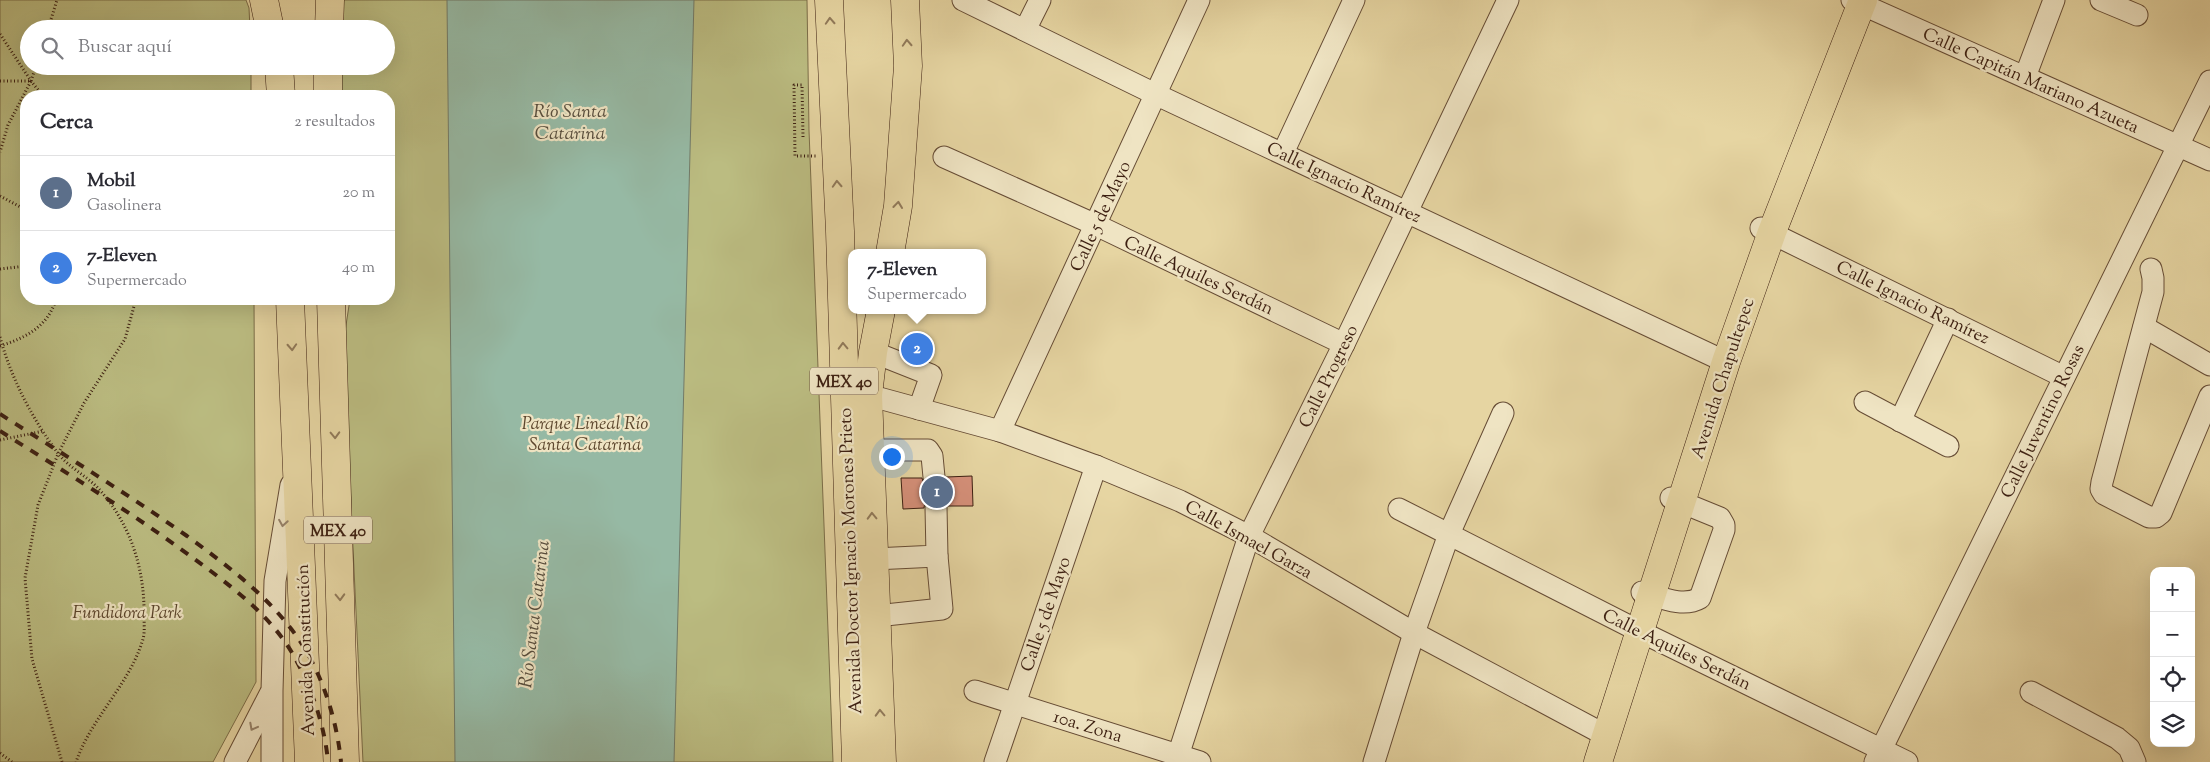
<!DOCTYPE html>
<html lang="es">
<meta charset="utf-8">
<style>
body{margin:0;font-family:"Sorts Mill Goudy",serif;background:#f2f2f3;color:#2b2b33}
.controls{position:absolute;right:15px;bottom:15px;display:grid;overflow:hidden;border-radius:10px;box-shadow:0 5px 20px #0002}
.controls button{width:45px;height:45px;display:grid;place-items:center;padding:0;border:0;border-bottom:1px solid #e1e1e2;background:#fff;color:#2b2b33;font:25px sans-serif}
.you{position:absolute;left:891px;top:456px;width:18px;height:18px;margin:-12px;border:4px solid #fff;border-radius:50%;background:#1a73e8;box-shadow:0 0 0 8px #1a73e833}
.badge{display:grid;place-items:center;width:32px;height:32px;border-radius:50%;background:#8f2418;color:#fff;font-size:16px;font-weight:700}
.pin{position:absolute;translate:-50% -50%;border:2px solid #fff;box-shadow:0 1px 5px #0006}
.popup{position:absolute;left:848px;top:249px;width:138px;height:65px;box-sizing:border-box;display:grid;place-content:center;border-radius:10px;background:#fff;filter:drop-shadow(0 1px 4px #0005);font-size:16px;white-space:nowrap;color:#7c7c81}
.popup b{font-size:19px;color:#2b2b33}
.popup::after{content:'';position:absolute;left:50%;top:100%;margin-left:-10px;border:10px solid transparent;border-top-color:#fff}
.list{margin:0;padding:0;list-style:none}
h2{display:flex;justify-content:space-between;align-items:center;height:65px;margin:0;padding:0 20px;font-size:21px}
h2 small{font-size:16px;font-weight:400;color:#7c7c81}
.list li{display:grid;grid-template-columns:32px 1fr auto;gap:15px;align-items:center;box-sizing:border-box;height:75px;padding:0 20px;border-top:1px solid #e1e1e2}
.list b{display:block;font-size:19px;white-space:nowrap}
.list p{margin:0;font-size:16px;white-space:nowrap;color:#7c7c81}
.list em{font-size:16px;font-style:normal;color:#7c7c81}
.icon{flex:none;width:28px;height:28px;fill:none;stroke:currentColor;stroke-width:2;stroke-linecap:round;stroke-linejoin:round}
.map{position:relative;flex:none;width:2210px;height:762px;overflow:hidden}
.search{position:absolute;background:#fff;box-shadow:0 5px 20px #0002;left:20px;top:20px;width:375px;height:55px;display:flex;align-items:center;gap:12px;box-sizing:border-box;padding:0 18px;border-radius:28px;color:#7c7c81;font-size:19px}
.panel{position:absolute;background:#fff;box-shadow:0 5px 20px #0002;left:20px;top:90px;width:375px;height:215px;border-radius:20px}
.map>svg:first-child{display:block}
</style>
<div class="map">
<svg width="2210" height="762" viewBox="0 0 2210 762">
<rect width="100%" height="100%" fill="#e6d5a2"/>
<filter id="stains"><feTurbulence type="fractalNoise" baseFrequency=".004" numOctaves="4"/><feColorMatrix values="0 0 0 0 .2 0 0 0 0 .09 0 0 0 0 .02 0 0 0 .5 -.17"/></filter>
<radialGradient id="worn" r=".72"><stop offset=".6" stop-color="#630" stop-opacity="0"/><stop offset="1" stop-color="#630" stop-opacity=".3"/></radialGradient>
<g fill="#bbbc81" stroke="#7c6e49">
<polygon points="0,0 246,0 249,8 250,29 29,29 29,66 251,66 251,96 26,96 26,299 254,299 256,682 213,762 0,762"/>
<polygon points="335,0 807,0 809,130 833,762 363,762 347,418 345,332 350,299 389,299 389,96 335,96 334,66 386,66 386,29 335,29"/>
</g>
<polygon fill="#96b9a4" stroke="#727b69" points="447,0 694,0 674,762 455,762"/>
<polygon fill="#d6907a" stroke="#3c1f11" points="972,476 973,506 948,506 942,496 935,495 925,501 924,508 903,509 901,478 922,478 924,485 935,489 942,487 946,477"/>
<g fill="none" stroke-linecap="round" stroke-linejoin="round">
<polyline stroke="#c4b185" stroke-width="21" stroke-dasharray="21 11" stroke-linecap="butt" points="934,477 936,507"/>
<defs>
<g id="minor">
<polyline points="963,0 1155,94 1726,362"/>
<polyline points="1852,0 2210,160"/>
<polyline points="2101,0 2137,15"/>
<polyline points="1025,30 1040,0"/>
<polyline points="2025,77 2054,0"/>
<polyline points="1283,153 1354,0"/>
<polyline points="944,157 1096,225 1344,344"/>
<polyline points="1761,228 2064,377"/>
<polyline points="2151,269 2153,278 2153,292 2102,482 2101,489 2104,494 2149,517 2156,517 2161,513 2210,396"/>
<polyline points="2144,327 2210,365"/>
<polyline points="873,352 931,375 919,409"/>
<polyline points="868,395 1000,431 1096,466 1180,501 1249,536 1414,633 1607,736"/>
<polyline points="1865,402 1948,446"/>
<polyline points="1900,421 1948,319"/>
<polyline points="1000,431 1199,0"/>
<polyline points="870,450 928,450 932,456 934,477"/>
<polyline points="1399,509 1631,627 1907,762"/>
<polyline points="874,559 937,556 936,507"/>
<path d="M 1642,592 C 1660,597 1683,608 1700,598 L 1724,530 L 1724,525 L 1720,518 L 1671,498"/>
<polyline points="876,616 942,609 937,556"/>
<polyline points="975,691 1200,762"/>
<polyline points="2031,692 2117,738 2129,748 2135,762"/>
<polyline points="235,762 270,694"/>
<polyline points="272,762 272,691 275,581 291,485"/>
<polyline points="995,762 1096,466"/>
<polyline points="1176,762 1249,536 1344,344 1508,0"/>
<polyline points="1374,762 1414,633 1449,534 1503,413"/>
<polyline points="1875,762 2210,81"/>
</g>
<polyline id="major" points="1598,762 1726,362 1772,232 1863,0"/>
<g id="highway">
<polyline points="264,0 270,29"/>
<polyline points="829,0 840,231 856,762"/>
<polyline points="329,29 330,0"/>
<polyline points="279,66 281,96"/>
<polyline points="328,96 328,66"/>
<polyline points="890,253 898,206 908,66 905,0"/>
<polyline points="290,299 309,762"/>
<polyline points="331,299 345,762"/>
<polyline points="881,310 873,352 868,395 882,762"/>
</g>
</defs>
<use href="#minor" stroke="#664c35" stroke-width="23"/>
<use href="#major" stroke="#3c1f11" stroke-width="29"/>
<use href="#highway" stroke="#3c1f11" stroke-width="29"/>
<g stroke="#3c1f11" stroke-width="3" stroke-dasharray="1 2.5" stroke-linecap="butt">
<polyline points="48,29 57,0"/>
<polyline points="0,34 31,81 43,96"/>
<polyline points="0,81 31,81 8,125 0,152"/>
<polyline points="31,81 36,66"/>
<polyline points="803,137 802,85 794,85 795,156 816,156"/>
<polyline points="0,196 26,210"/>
<polyline points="0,269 26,266"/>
<path d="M 0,337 C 11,378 32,418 57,452 C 67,466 85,475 97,487 C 130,522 145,569 144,616 C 144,623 145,632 143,639 C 130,684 91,718 76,762"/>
<path d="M 0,346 C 25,338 48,327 56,299"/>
<polyline points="0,440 44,431"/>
<polyline points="0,753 12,762"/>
<polyline points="62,762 32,659 25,578 38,505 58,454 84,403 125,339 136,299"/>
</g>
<use href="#minor" stroke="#efe4c3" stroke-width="21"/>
<use href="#major" stroke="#e6d5a2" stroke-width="28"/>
<use href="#highway" stroke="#e6d5a2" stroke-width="28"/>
<g stroke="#3c1f11" stroke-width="4" stroke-dasharray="9 9" stroke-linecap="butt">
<path d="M 0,414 C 63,454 126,493 187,536 C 229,567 270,597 300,641 C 323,676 337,721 341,762"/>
<path d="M 0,431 C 65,472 131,512 193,558 C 230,585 273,617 295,658 C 312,689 325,727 328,762"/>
</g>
</g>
<defs><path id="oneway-chevron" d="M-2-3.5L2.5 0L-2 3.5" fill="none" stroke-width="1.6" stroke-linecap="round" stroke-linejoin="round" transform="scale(1.25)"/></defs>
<g stroke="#917a5a">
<use href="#oneway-chevron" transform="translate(830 21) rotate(-93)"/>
<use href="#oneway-chevron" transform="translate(907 43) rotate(-93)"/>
<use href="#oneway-chevron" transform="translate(837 184) rotate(-93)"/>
<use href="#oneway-chevron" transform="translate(898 205) rotate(-84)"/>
<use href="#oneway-chevron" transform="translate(843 346) rotate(-92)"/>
<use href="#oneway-chevron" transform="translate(292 347) rotate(87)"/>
<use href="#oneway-chevron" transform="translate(335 435) rotate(88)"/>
<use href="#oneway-chevron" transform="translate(872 516) rotate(-92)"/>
<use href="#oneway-chevron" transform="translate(340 597) rotate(88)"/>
<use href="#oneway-chevron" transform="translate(880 713) rotate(-92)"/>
</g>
<g stroke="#96826a">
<use href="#oneway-chevron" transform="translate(283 523) rotate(99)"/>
<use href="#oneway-chevron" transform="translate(253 727) rotate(118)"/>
</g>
<g text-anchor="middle" stroke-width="4.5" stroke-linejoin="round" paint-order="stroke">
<g fill="#efe4c3" stroke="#725a46" stroke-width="1">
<rect x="810" y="367.5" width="68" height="27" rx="4"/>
<rect x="304" y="516.5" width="68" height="27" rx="4"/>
</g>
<g font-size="16" font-weight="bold" fill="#3c1f11">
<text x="844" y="387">MEX 40</text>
<text x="338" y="536">MEX 40</text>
</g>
<g font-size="18" fill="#3c1f11" stroke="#efe4c3">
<text transform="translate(2031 80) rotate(24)" y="6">Calle Capitán Mariano Azueta</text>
<text transform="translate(1344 182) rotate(25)" y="6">Calle Ignacio Ramírez</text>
<text transform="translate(1100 216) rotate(-65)" y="6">Calle 5 de Mayo</text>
<text transform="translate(1199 275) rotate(25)" y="6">Calle Aquiles Serdán</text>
<text transform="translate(1913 302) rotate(26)" y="6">Calle Ignacio Ramírez</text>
<text transform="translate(1328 376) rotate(-64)" y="6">Calle Progreso</text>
<text transform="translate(1722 378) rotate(-72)" y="6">Avenida Chapultepec</text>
<text transform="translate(2042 421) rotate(-64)" y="6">Calle Juventino Rosas</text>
<text transform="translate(1249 539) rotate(29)" y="6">Calle Ismael Garza</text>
<text transform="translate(850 561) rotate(-92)" y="6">Avenida Doctor Ignacio Morones Prieto</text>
<text transform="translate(1045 614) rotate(-71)" y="6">Calle 5 de Mayo</text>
<text transform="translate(1677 649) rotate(26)" y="6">Calle Aquiles Serdán</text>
<text transform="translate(305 650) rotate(-92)" y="6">Avenida Constitución</text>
<text transform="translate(1088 726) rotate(17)" y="6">10a. Zona</text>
</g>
<g font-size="18" font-style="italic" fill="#5c462d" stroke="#efe4c3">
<text x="585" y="429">Parque Lineal Río<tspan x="585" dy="21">Santa Catarina</tspan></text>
<text x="127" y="618">Fundidora Park</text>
</g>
<g font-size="19" font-style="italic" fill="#574d3d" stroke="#efe4c3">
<text x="570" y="117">Río Santa<tspan x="570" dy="22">Catarina</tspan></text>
<text transform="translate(533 614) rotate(-83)" y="7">Río Santa Catarina</text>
</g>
</g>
<rect width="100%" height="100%" filter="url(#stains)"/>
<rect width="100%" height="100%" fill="url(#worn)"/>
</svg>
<div class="controls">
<button>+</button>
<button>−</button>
<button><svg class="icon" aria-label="locate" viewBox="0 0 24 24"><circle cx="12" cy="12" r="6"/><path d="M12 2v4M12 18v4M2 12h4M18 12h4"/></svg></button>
<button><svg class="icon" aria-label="layers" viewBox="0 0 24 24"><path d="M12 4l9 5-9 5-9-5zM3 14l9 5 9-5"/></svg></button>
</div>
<div class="you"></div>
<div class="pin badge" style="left:937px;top:492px;background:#5c6f8a">1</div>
<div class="pin badge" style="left:917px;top:349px;background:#3f7fe0">2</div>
<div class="popup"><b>7-Eleven</b>Supermercado</div>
<div class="search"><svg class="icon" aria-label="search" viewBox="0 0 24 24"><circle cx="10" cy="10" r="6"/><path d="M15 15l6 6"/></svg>Buscar aquí</div>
<section class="panel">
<h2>Cerca<small>2 resultados</small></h2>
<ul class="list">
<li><span class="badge" style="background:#5c6f8a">1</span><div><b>Mobil</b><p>Gasolinera</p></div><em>20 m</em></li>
<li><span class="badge" style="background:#3f7fe0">2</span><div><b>7-Eleven</b><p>Supermercado</p></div><em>40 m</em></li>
</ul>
</section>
</div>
